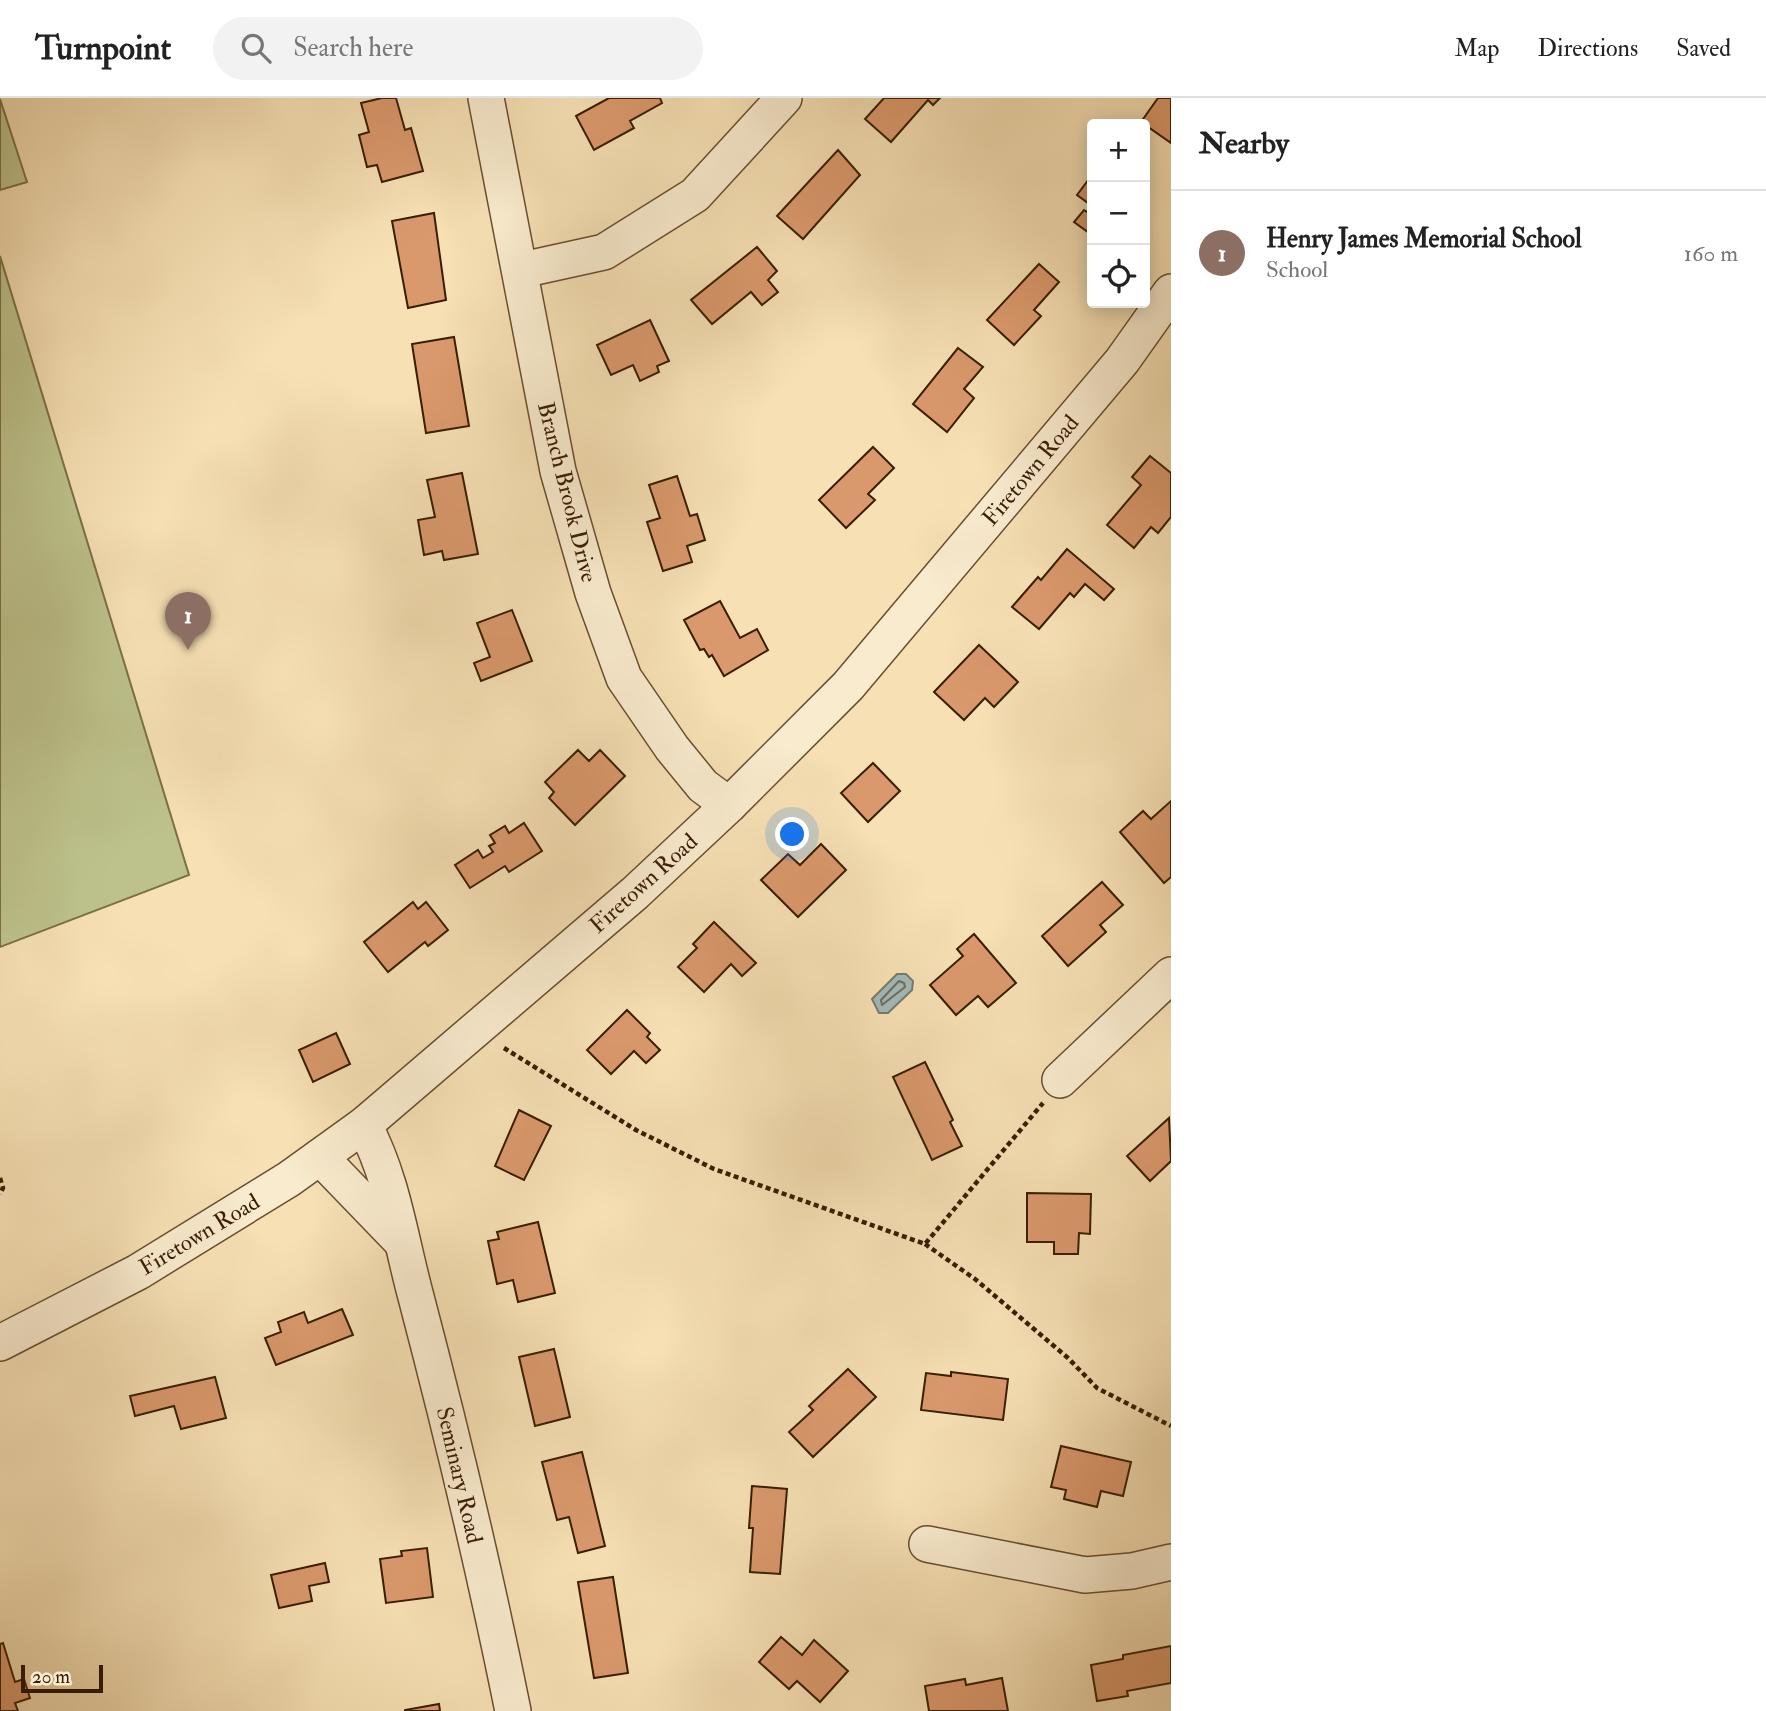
<!DOCTYPE html>
<meta charset="utf-8">
<style>
body{margin:0;font-family:"IM FELL Double Pica",serif;background:#f2f2f2;color:#222}
.controls{position:absolute;right:21px;top:21px;display:grid;overflow:hidden;border-radius:7px;box-shadow:0 4px 18px #0003}
.controls button{width:63px;height:63px;display:grid;place-items:center;padding:0;border:0;border-bottom:2px solid #e0e0e0;background:#fff;color:#222;font:35px sans-serif}
.scale{position:absolute;left:21px;bottom:18px;width:82px;box-sizing:border-box;padding-left:7px;border:4px solid #391d02;border-top:0;font-size:19px;line-height:24px;white-space:nowrap;color:#391d02;-webkit-text-stroke:5px #f9ebce;paint-order:stroke}
.you{position:absolute;left:793px;top:737px;width:24px;height:24px;margin:-18px;border:5px solid #fff;border-radius:50%;background:#1a73e8;box-shadow:0 0 0 10px #1a73e833}
.badge{display:grid;place-items:center;width:46px;height:46px;border-radius:50%;background:#8f2418;color:#fff;font-size:23px;font-weight:700}
.pin{position:absolute;translate:-50% -58px;filter:drop-shadow(0 2px 4px #0008)}
.pin::after{content:'';position:absolute;top:37px;width:24px;height:21px;background:inherit;clip-path:polygon(0 0,100% 0,50% 100%)}
.list{margin:0;padding:0;list-style:none}
h2{display:flex;justify-content:space-between;align-items:center;height:91px;margin:0;padding:0 28px;font-size:30px}
h2 small{font-size:23px;font-weight:400;color:#767676}
.list li{display:grid;grid-template-columns:46px 1fr auto;gap:21px;align-items:center;box-sizing:border-box;height:126px;padding:0 28px;border-top:2px solid #e0e0e0}
.list b{display:block;font-size:26px;white-space:nowrap}
.list p{margin:0;font-size:23px;white-space:nowrap;color:#767676}
.list em{font-size:23px;font-style:normal;color:#767676}
.icon{flex:none;width:38px;height:38px;fill:none;stroke:currentColor;stroke-width:2;stroke-linecap:round;stroke-linejoin:round}
.map{position:relative;flex:none;width:1171px;height:1613px;overflow:hidden}
header{display:flex;align-items:center;gap:42px;box-sizing:border-box;height:98px;padding:0 35px;background:#fff;border-bottom:2px solid #e0e0e0}
header strong{font-size:33px}
nav{display:flex;gap:38px;margin-inline-start:auto;font-size:24px}
.search{width:490px;height:63px;background:#f2f2f2;display:flex;align-items:center;gap:18px;box-sizing:border-box;padding:0 24px;border-radius:38px;color:#767676;font-size:26px}
main{display:flex}
aside{flex:1;background:#fff}
.map>svg:first-child{display:block}
</style>
<header>
<strong>Turnpoint</strong>
<div class="search"><svg class="icon" aria-label="search" viewBox="0 0 24 24"><circle cx="10" cy="10" r="6"/><path d="M15 15l6 6"/></svg>Search here</div>
<nav><a>Map</a><a>Directions</a><a>Saved</a></nav>
</header>
<main>
<div class="map">
<svg width="1171" height="1613" viewBox="0 0 1171 1613">
<rect width="100%" height="100%" fill="#f6e0b4"/>
<filter id="stains"><feTurbulence type="fractalNoise" baseFrequency=".00286" numOctaves="4"/><feColorMatrix values="0 0 0 0 .2 0 0 0 0 .09 0 0 0 0 .02 0 0 0 .5 -.17"/></filter>
<radialGradient id="worn" r=".72"><stop offset=".6" stop-color="#630" stop-opacity="0"/><stop offset="1" stop-color="#630" stop-opacity=".3"/></radialGradient>
<g fill="#bdc28c" stroke="#7b7047" stroke-width="2">
<polygon points="0,1 27,84 0,92"/>
<polygon points="0,158 189,777 0,849"/>
</g>
<polygon fill="#a2bab9" stroke="#787b70" stroke-width="2" points="897,876 906,876 913,883 912,892 888,915 879,915 872,901"/>
<g fill="none" stroke-linecap="round" stroke-linejoin="round">
<polygon stroke="#6e6c5e" stroke-width="2" points="899,883 904,885 905,889 882,907 881,902"/>
</g>
<g fill="#da996c" stroke="#391d02" stroke-width="2">
<polygon points="382,0 396,0 405,32 411,30 423,73 382,84 377,67 367,69 359,37 369,34 361,5"/>
<polygon points="609,0 660,0 662,5 630,23 634,30 594,52 576,18"/>
<polygon points="884,0 940,0 933,7 928,2 891,44 865,21"/>
<polygon points="1158,0 1171,0 1171,45 1141,24"/>
<polygon points="838,52 860,77 803,141 777,118"/>
<polygon points="1092,77 1092,137 1074,124 1084,112 1087,114 1092,108 1077,97"/>
<polygon points="434,115 446,202 408,210 392,123"/>
<polygon points="757,149 777,173 768,182 778,194 762,207 751,194 712,226 691,202"/>
<polygon points="1039,166 1059,184 1034,212 1041,218 1014,247 987,222"/>
<polygon points="650,222 669,263 657,268 659,274 640,283 633,267 611,277 597,247"/>
<polygon points="454,239 469,328 426,335 412,246"/>
<polygon points="958,250 983,269 964,291 974,300 947,334 913,306"/>
<polygon points="873,349 894,370 868,396 875,402 846,430 819,402"/>
<polygon points="1150,358 1171,375 1171,419 1158,435 1151,429 1134,450 1107,427 1141,387 1132,379"/>
<polygon points="462,375 478,456 444,462 442,453 424,457 418,422 435,419 427,382"/>
<polygon points="677,378 690,418 697,416 705,442 687,448 692,464 663,473 647,424 660,420 649,387"/>
<polygon points="1067,451 1114,491 1104,502 1085,486 1074,499 1070,495 1039,531 1012,509 1038,479 1041,482"/>
<polygon points="720,503 740,540 757,531 768,552 724,578 712,557 709,559 704,551 700,552 684,522"/>
<polygon points="512,512 532,563 481,583 474,565 490,559 477,525"/>
<polygon points="979,547 1018,584 994,609 985,600 964,622 934,594"/>
<polygon points="578,652 589,663 600,652 625,678 575,727 549,700 554,694 545,684"/>
<polygon points="873,665 900,693 868,724 841,695"/>
<polygon points="1171,703 1171,779 1164,785 1120,734 1143,713 1151,721"/>
<polygon points="524,725 542,753 509,774 505,768 470,790 455,767 478,752 483,760 493,754 489,748 495,745 490,737 505,728 509,735"/>
<polygon points="821,746 846,772 798,819 761,782 788,756 800,767"/>
<polygon points="1102,784 1123,807 1100,827 1106,834 1068,868 1042,838"/>
<polygon points="413,804 418,811 426,804 448,832 428,848 425,844 388,874 364,844"/>
<polygon points="714,824 756,865 742,878 731,866 704,894 678,869 697,850 693,846"/>
<polygon points="974,836 1016,885 988,909 978,898 956,917 930,887 963,858 957,851"/>
<polygon points="627,912 650,935 647,939 660,952 646,965 634,953 611,976 587,952"/>
<polygon points="336,935 350,966 313,984 299,952"/>
<polygon points="925,964 953,1022 950,1024 962,1048 932,1062 893,979"/>
<polygon points="519,1012 551,1028 524,1082 495,1068"/>
<polygon points="1169,1020 1171,1063 1150,1083 1127,1058"/>
<polygon points="1027,1095 1091,1096 1090,1136 1079,1135 1078,1156 1054,1156 1054,1144 1027,1144"/>
<polygon points="538,1124 555,1195 518,1204 513,1182 497,1186 488,1143 499,1141 497,1134"/>
<polygon points="342,1211 353,1237 276,1267 265,1240 281,1234 278,1224 304,1214 308,1225"/>
<polygon points="554,1251 570,1319 535,1328 519,1259"/>
<polygon points="848,1271 876,1299 813,1359 789,1334 813,1312 809,1308"/>
<polygon points="951,1274 1008,1281 1003,1322 921,1312 926,1275 951,1278"/>
<polygon points="215,1279 226,1320 181,1331 174,1308 135,1318 130,1298"/>
<polygon points="1061,1348 1131,1364 1123,1398 1101,1393 1097,1409 1064,1401 1066,1392 1051,1389"/>
<polygon points="582,1354 605,1448 578,1455 569,1419 557,1422 542,1364"/>
<polygon points="752,1388 787,1391 780,1476 750,1474 753,1430 749,1430"/>
<polygon points="427,1450 433,1499 386,1505 380,1461 402,1458 401,1453"/>
<polygon points="325,1465 329,1484 309,1488 312,1503 279,1510 271,1477"/>
<polygon points="613,1479 628,1575 594,1580 578,1484"/>
<polygon points="781,1539 802,1557 814,1542 848,1573 820,1604 797,1583 789,1591 759,1564"/>
<polygon points="3,1545 15,1584 24,1581 30,1600 15,1605 18,1613 0,1613 0,1546"/>
<polygon points="1171,1548 1171,1585 1127,1593 1128,1598 1097,1603 1091,1567 1123,1561 1123,1557"/>
<polygon points="1002,1580 1008,1613 929,1613 925,1588 965,1581 966,1587"/>
<polygon points="439,1606 440,1613 405,1613 405,1612"/>
</g>
<g fill="none" stroke-linecap="round" stroke-linejoin="round">
<defs>
<g id="minor">
<polyline points="486,0 558,373 593,495 624,580 672,650 703,688 729,707"/>
<polyline points="522,172 604,154 695,97 784,0"/>
<polyline points="1060,982 1171,877"/>
<path d="M 364,1027 C 393,1082 400,1140 416,1199 C 452,1336 485,1474 513,1613"/>
<polyline points="320,1059 401,1143"/>
<polyline points="0,1245 138,1174 289,1081 364,1027 635,795 729,707 848,588 1122,263 1171,194"/>
<polyline points="927,1446 1085,1477 1132,1473 1171,1464"/>
</g>
</defs>
<use href="#minor" stroke="#684e2e" stroke-width="38"/>
<g stroke="#391d02" stroke-width="4.5" stroke-dasharray="5 3.5" stroke-linecap="butt">
<polyline points="504,950 636,1032 714,1071 925,1146 1043,1005"/>
<polyline points="0,1080 3,1090 0,1096"/>
<polyline points="925,1146 975,1181 1068,1260 1097,1290 1171,1328"/>
</g>
<use href="#minor" stroke="#f9ebce" stroke-width="35"/>
</g>
<g text-anchor="middle" stroke-width="5" stroke-linejoin="round" paint-order="stroke">
<g font-size="23" fill="#391d02" stroke="#f9ebce">
<text transform="translate(1030 372) rotate(-50)" y="8">Firetown Road</text>
<text transform="translate(568 394) rotate(76)" y="8">Branch Brook Drive</text>
<text transform="translate(643 785) rotate(-42)" y="8">Firetown Road</text>
<text transform="translate(199 1136) rotate(-31)" y="8">Firetown Road</text>
<text transform="translate(460 1377) rotate(77)" y="8">Seminary Road</text>
</g>
</g>
<rect width="100%" height="100%" filter="url(#stains)"/>
<rect width="100%" height="100%" fill="url(#worn)"/>
</svg>
<div class="controls">
<button>+</button>
<button>−</button>
<button><svg class="icon" aria-label="locate" viewBox="0 0 24 24"><circle cx="12" cy="12" r="6"/><path d="M12 2v4M12 18v4M2 12h4M18 12h4"/></svg></button>
</div>
<div class="scale">20 m</div>
<div class="you"></div>
<div class="pin badge" style="left:188px;top:552px;background:#8d6e63">1</div>
</div>
<aside>
<h2>Nearby<small></small></h2>
<ul class="list">
<li><span class="badge" style="background:#8d6e63">1</span><div><b>Henry James Memorial School</b><p>School</p></div><em>160 m</em></li>
</ul>
</aside>
</main>
